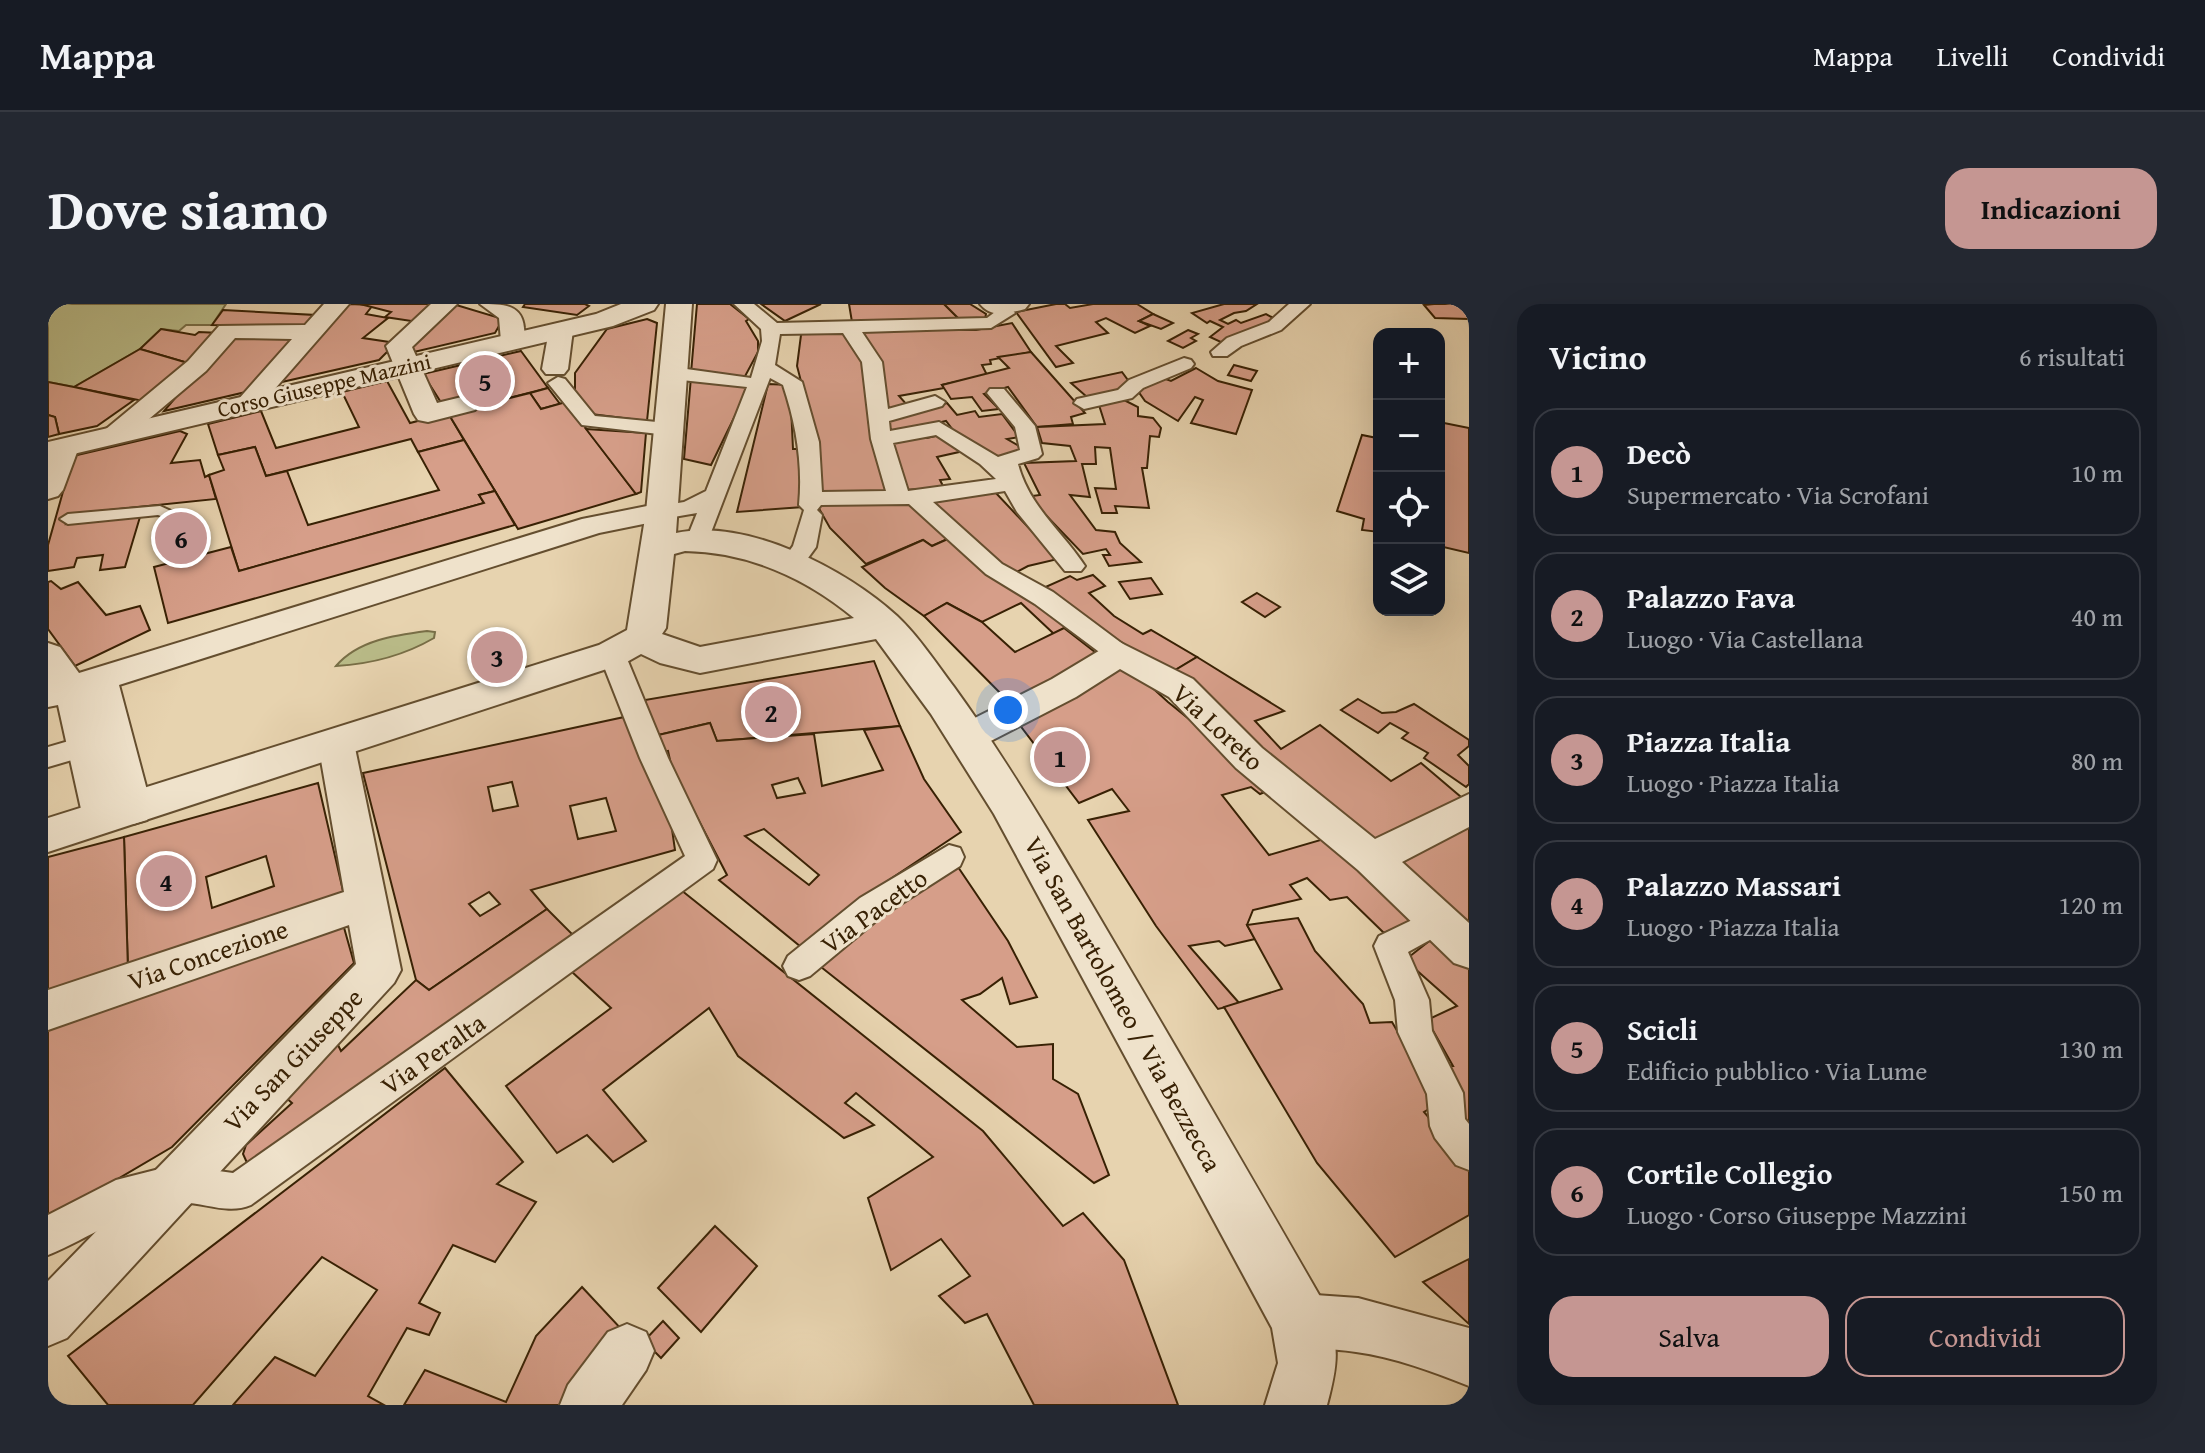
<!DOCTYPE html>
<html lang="it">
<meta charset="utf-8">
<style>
body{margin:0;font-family:"Gentium Book Plus",serif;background:#242831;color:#f1f3f6}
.controls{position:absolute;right:24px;top:24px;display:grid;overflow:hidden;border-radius:16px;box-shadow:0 8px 32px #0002}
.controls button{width:72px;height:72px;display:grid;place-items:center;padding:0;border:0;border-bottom:2px solid #363941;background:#171b24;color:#f1f3f6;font:40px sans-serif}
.you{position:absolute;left:960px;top:406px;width:28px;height:28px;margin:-20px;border:6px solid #fff;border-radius:50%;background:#1a73e8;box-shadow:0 0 0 12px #1a73e833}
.badge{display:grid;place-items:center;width:52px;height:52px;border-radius:50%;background:#c59692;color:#111;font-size:26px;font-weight:700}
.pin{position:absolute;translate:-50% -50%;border:4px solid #fff;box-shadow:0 2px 8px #0006}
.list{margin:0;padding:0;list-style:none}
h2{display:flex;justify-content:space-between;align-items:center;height:104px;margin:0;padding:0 32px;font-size:34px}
h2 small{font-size:26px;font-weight:400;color:#9ea1a6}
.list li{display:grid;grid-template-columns:52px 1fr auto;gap:24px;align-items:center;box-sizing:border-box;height:128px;margin:0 16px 16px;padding:0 16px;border:2px solid #363941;border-radius:24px}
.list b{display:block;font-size:30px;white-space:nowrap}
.list p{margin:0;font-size:26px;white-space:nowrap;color:#9ea1a6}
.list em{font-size:26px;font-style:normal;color:#9ea1a6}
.actions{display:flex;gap:16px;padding:24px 32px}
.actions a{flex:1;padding:18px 0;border:2px solid #c59692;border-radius:24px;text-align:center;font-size:28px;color:#c59692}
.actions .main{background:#c59692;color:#111}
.icon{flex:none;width:44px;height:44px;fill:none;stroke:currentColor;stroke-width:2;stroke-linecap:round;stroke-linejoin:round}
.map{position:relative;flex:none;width:1421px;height:1101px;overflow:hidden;border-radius:24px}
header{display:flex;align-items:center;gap:48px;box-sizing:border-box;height:112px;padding:0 40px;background:#171b24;border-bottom:2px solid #363941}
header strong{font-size:38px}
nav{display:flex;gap:44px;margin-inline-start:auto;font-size:28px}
.intro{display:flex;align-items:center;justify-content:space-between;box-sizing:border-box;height:192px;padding:0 48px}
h1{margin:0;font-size:56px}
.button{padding:20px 36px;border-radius:24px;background:#c59692;color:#111;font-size:28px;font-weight:700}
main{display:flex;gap:48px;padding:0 48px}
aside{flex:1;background:#171b24;border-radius:24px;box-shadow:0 8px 32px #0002}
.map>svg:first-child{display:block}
</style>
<header>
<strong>Mappa</strong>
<nav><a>Mappa</a><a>Livelli</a><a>Condividi</a></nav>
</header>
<div class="intro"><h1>Dove siamo</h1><a class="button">Indicazioni</a></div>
<main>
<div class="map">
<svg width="1421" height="1101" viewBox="0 0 1421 1101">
<rect width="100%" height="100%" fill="#e7d3af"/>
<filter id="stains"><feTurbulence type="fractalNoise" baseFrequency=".0025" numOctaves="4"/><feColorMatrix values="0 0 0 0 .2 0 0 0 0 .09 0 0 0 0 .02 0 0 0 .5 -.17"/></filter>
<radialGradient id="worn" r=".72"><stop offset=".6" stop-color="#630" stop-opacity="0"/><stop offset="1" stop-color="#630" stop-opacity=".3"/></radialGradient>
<g fill="#b9bb88" stroke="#786e46" stroke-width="2">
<polygon points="0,0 178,0 164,21 138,21 131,27 113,25 92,45 26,83 0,78"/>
<path d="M 379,327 L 387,328 L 386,334 C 355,352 324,360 288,362 C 310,336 348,331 379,327 Z"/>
</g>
<g fill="#d69e89" stroke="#382104" stroke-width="2" fill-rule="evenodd">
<polygon points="301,0 325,1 318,10 340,14 315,34 348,39 331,56 225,80"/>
<polygon points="312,0 391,0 370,18 337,13 343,8"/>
<polygon points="405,0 455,15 447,29 366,48 359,44"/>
<polygon points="477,0 537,0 541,2 529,11 475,3"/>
<polygon points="649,0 682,0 701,15 698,17 710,37 710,48 695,76 643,69"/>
<polygon points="713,0 773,0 737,17"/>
<polygon points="801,0 896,0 913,17 804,18"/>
<polygon points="896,0 922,0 938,10 937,15 913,17"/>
<polygon points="1008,0 1017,0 1022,4 1045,0 1089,0 1105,10 1091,17 1102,22 1087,29 1058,14 1048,18 1060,29 1008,42 1025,59 1008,63 968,8"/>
<polygon points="1176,0 1209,0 1198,7 1186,9 1172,16 1180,20 1188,16 1193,19 1218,10 1229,16 1177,40 1162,33 1175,23 1162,17 1159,19 1144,9"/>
<polygon points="1386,0 1413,0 1421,15 1387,14 1376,1"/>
<polygon points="175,6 267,11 255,23 164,21"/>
<polygon points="1105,10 1125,19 1113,25 1091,17"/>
<polygon points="599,15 609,19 599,117 543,110 527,88 527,69 559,25"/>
<polygon points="964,19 983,48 942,56 943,60 934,61 939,71 894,81 896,84 851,92 860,102 836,106 833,56 812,26 928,26"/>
<polygon points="113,25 147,31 151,28 171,29 140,59 92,45"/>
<polygon points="1140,26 1150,30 1143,34 1148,37 1135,44 1120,37"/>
<polygon points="758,27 802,29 821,64 820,117 830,144 838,188 770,189 765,123 749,62 753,31"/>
<polygon points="181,31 250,31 202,87 116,107"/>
<polygon points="92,45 140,59 100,98 26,83"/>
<polygon points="473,47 500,84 437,100 431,91 394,100 375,70"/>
<polygon points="983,48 1037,109 1023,113 1025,120 989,123 960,83 936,90 951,105 934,107 924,93 903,95 894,81 961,64 950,53"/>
<polygon points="1186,61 1209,67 1203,77 1180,71"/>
<polygon points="1148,64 1170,77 1204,86 1188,130 1143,119 1155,96 1147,93 1130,117 1097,97 1090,87 1115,74 1123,77"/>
<polygon points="1074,68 1082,79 1061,90 1039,93 1023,79"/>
<polygon points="643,73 702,81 663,161 636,155"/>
<polygon points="339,77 362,119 400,109 416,136 370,148 363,135 218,172 207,143 170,151 160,120 213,107 228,144 311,123 294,88"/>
<polygon points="0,78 26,83 86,96 49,122 11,130 7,113 0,111"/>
<polygon points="720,80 742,81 745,145 754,145 755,203 689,208"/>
<polygon points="500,84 512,100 493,105 482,89"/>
<polygon points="482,89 493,105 518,98 588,190 470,225 400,109"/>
<polygon points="1076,96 1090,103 1090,112 1105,114 1113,124 1111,133 1102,132 1099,164 1094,164 1101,204 1067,202 1069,209 1054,209 1047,184 1068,185 1062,144 1047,143 1048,160 1034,160 1042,193 1022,191 1048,226 1067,228 1072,239 1093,258 1061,262 1055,251 1062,251 1058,245 1035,250 991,204 984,192 992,191 976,159 1028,157 1022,142 994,139 989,123 1057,120 1051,101"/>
<polygon points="899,99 909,111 927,107 931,113 954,110 971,133 959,135 971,142 972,149 942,154 908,130 898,117 841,131 837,115"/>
<polygon points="0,111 7,113 11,130 0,133"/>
<polygon points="1391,118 1421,124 1421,249 1391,242"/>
<polygon points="538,125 598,129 593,188 588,190"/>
<polygon points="1331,126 1331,228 1314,226 1316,215 1289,207 1314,131 1329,134"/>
<polygon points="132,127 139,130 123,159 152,156 157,173 161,171 168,195 22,210 18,220 92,213 77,263 52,266 55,251 29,254 26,263 0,267 0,241 25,152"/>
<polygon points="875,131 879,134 892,131 920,146 889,153 902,175 892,176 897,186 874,189 873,185 856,186 841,138"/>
<polygon points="416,136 447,187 431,191 436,199 191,267 161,171 176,166 170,151 207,143 218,172 239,167 260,221 391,186 370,148"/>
<polygon points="447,187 467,221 120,319 106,263 183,243 191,267 436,199 431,191"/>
<polygon points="947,188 1010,255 980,262 963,271 882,199"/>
<polygon points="859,196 902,234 884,242 875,236 818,260 782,224 769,201"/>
<polygon points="902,234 1023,320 1006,330 973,299 934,318 899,299 876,312 837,284 814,263 875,236 884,242"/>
<polygon points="1045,271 1057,282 1041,289 1066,312 1095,330 1103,326 1149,353 1121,370 1042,324 993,285 1022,272 1029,276"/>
<polygon points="1103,274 1114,290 1082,295 1071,278"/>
<polygon points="3,277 13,285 30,278 58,311 92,302 102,326 27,362 0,325 0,278"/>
<polygon points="1209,289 1232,303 1217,313 1194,298"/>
<polygon points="899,299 934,318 967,348 1016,324 1052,352 963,400 876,312"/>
<polygon points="1149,353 1236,407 1207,417 1233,445 1272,421 1343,477 1373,459 1413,493 1398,505 1324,541 1124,368"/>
<polygon points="826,357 852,422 669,437 662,419 606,432 597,396"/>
<polygon points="1077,359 1120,398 1226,484 1212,490 1203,483 1174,491 1221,551 1286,532 1373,613 1336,629 1299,593 1282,596 1259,574 1242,581 1253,595 1205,606 1199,621 1207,635 1177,642 1171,637 1141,642 1192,700 1170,705 1108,622 1040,516 1081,507 1064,485 1031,499 971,420"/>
<polygon points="1310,395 1334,409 1348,408 1366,400 1421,436 1421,442 1410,451 1421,462 1421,480 1418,483 1376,454 1380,449 1354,434 1360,429 1342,419 1330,429 1293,406"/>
<path d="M 581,412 L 622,511 L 627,546 L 483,586 L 499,605 L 381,686 L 368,676 L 315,469 ZM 464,478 L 470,502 L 445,507 L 440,483 ZM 558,494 L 568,527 L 530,535 L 522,502 ZM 441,588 L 452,600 L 432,612 L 421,600 Z"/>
<path d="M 662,419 L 669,437 L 766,430 L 774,482 L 835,466 L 816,426 L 852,422 L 876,475 L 913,528 L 838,578 L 753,643 L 671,576 L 679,571 L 624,465 L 620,447 L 609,449 L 606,432 ZM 750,474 L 757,489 L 729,494 L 724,481 ZM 716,525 L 771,571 L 761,581 L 697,532 Z"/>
<path d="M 270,479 L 296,591 L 80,667 L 76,533 ZM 218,552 L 226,582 L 164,604 L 158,573 Z"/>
<polygon points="1421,522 1421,628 1340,557"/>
<polygon points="76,533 80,667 0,693 0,553"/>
<polygon points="910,563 960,637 989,693 962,700 954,674 932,690 914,696 969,743 1005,740 1005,775 1030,790 1061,871 1046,879 773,663 823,617"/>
<polygon points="628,582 935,827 1015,922 1035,909 1076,956 1130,1101 986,1101 939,1010 917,1019 891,992 922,972 893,935 843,966 820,894 885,853 808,789 797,799 826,821 796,834 690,752 661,704 555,786 598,837 565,858 539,831 509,849 458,782 563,704 523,667"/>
<polygon points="499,605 527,633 200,861 195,850 198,841 244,799 237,793 289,739 293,747 368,676 381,686"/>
<polygon points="1250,614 1267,647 1315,700 1322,719 1344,718 1391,799 1376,808 1421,861 1421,911 1347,953 1269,859 1176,703 1234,685 1199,621"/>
<polygon points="295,620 306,659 124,843 0,916 0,722"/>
<polygon points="1389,631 1421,659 1421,837 1393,762 1405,762 1379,716 1409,702 1357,656"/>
<polygon points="397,764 475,858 449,880 488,898 447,958 405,941 371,999 392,1009 381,1031 359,1024 320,1092 336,1101 185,1101 227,1053 267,1072 329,986 274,953 145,1101 60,1101 20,1052"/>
<polygon points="667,922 709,962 653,1028 610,984"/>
<polygon points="1421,955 1421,1020 1375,978"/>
<polygon points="534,983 577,1029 524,1101 356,1101 377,1066 458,1098 488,1032"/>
<polygon points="615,1017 631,1034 613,1054 596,1037"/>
</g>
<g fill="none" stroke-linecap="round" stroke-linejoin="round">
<defs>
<polygon id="service" points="112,202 134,212 126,242 118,247 110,242 118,214 110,211 20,220 12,215 20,210"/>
<g id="pedestrian">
<path d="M 686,0 L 706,0 L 729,19 L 939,14 L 947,8 L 944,4 L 947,0 L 959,0 L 967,9 L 943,24 L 814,28 L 834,58 L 840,105 L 887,92 L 897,98 L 894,102 L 841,117 L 842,127 L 891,118 L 950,153 L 972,146 L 967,123 L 939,89 L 942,85 L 956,85 L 987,122 L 994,150 L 990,154 L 970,160 C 981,202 1013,226 1037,262 L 1033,267 L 1017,267 L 969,208 L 957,187 L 885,198 L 954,260 L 1005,288 L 1080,344 L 1084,350 L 1080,356 L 1071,359 L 1062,356 L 987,300 L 938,270 L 861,200 L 773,201 L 769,206 L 774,211 L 768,243 L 752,265 L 736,265 L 732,260 L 745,242 L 756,206 L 751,201 C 755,160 748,120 735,81 L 722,74 L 659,239 L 643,239 L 639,234 L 649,209 L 614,215 L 606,213 L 603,208 L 606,203 L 636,198 L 658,187 L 699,83 L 624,75 L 614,69 L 624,63 L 703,74 L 714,37 L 713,25 ZM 795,29 L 814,58 L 823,135 L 838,187 L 774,188 L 771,138 L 754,78 L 727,61 L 732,30 ZM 888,131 L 932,160 L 948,175 L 860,187 L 845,139 Z"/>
<polygon points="1241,0 1262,0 1233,26 1193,42 1179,52 1165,52 1163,48 1179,34 1221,18"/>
<polygon points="1136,54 1143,56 1146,60 1143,64 1095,84 1084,94 1036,105 1026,99 1029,95 1070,86 1081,76"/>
<polygon points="510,73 517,75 547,112 619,119 629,125 619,131 534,121 500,79"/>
<path d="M 564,341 L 573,344 L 577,350 L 620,454 L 669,556 L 665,565 L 203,901 C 177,912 151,895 125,899 C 78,906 42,934 0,951 L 0,911 L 68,876 L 127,861 L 185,869 L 637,552 L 592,454 L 551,350 L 555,344 Z"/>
<polygon points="38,432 48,435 52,442 48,449 0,463 0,443"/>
<polygon points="901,541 912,544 916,553 912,562 834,612 762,672 751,676 740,672 735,662 740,652 812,594"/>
<polygon points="1389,604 1400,608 1405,617 1400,626 1360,648 1381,696 1384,727 1415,789 1417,815 1421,820 1421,866 1408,861 1387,834 1382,822 1379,790 1350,728 1347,696 1326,642 1331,632"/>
</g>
<g id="minor">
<polygon points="276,0 301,0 211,103 193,103 189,97 244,35 187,34 158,67 76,136 66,138 56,136 52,130 140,57 171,22 257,21"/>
<polygon points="383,0 409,0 364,43 389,99 418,92 427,94 431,100 427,106 380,118 370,116 366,110 338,42"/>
<path d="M 432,0 C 455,0 474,0 476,24 C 477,32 478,35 474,42 L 456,42 L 453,37 L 451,14 Z"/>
<path d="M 932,0 L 981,0 L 977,5 C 961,9 944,15 932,0 Z"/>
<polygon points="513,19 522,21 525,26 520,65 516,70 498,70 494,65 501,26 504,21"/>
<polygon points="17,135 27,137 31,143 15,186 10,192 0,195 0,150 7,137"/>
<polygon points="614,199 625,202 629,208 625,214 551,229 71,381 104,505 99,516 85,520 72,516 68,525 54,529 40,525 35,514 10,401 0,403 0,339 12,343 31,369 534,215"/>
<polygon points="1071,338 1145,375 1214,444 1327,535 1421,490 1421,523 1354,558 1421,619 1421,664 1406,659 1310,566 1188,464 1121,393 1072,365 1028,393 933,442 920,446 907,442 902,433 907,424 1004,375 1059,342"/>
<polygon points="288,426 301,429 306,439 353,666 346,679 19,1034 0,1042 0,977 308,660 301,621 0,726 0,686 296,588 270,439 275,429"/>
<path d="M 1253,990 L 1310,994 L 1421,1024 L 1421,1082 C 1386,1068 1346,1053 1308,1048 C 1282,1044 1258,1046 1234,1036 L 1226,1017 L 1234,998 Z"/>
<polygon points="579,1020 598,1028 606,1047 598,1066 574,1101 512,1101 520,1081 560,1028"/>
</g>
<g id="tertiary">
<polygon points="573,0 610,0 606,6 565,22 0,156 0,138 548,10"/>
<path d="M 618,0 L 644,0 L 628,229 C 699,214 798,265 849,312 C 871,333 888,359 906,383 C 951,445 991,511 1030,577 C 1112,716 1194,856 1274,996 C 1292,1040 1291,1056 1279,1101 L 1217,1101 L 1230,1059 L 1224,1024 L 946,510 L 883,410 L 828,335 L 652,369 L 612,359 L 593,350 L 577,359 L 0,548 L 0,514 L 551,341 L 579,326 L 598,208 ZM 637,247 C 700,248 758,274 806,314 L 652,343 L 614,330 L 618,324 L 626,250 Z"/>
</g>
</defs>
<use href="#service" stroke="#644e2f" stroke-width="4"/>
<use href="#pedestrian" stroke="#644e2f" stroke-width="4"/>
<use href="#minor" stroke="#644e2f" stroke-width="4"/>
<use href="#tertiary" stroke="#644e2f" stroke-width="4"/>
<use href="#service" fill="#efe2cb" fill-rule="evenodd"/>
<use href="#pedestrian" fill="#efe2cb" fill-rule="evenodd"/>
<use href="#minor" fill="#efe2cb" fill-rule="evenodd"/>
<use href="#tertiary" fill="#efe2cb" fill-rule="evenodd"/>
</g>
<g text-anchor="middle" stroke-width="6" stroke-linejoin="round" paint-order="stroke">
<g font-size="22" fill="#382104" stroke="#efe2cb">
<text transform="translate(276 81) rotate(-13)" y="8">Corso Giuseppe Mazzini</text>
</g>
<g font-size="26" fill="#382104" stroke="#efe2cb">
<text transform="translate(1170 423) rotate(43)" y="9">Via Loreto</text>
<text transform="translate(826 607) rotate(-36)" y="9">Via Pacetto</text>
<text transform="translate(160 651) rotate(-19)" y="9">Via Concezione</text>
<text transform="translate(1075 700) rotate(61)" y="9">Via San Bartolomeo / Via Bezzecca</text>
<text transform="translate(385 750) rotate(-35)" y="9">Via Peralta</text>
<text transform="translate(245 756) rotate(-46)" y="9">Via San Giuseppe</text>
</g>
</g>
<rect width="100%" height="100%" filter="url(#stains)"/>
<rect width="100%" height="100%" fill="url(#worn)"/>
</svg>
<div class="controls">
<button>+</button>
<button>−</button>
<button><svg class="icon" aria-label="locate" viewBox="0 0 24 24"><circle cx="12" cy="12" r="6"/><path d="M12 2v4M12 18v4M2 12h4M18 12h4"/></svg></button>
<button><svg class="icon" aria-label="layers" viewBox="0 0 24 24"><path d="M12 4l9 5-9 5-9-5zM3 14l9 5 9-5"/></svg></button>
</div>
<div class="you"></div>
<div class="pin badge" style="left:1012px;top:453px">1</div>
<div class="pin badge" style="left:723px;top:408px">2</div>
<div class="pin badge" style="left:449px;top:353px">3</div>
<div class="pin badge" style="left:118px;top:577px">4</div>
<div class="pin badge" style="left:437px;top:77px">5</div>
<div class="pin badge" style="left:133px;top:234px">6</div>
</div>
<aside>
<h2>Vicino<small>6 risultati</small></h2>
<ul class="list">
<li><span class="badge">1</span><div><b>Decò</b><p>Supermercato · Via Scrofani</p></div><em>10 m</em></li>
<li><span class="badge">2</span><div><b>Palazzo Fava</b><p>Luogo · Via Castellana</p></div><em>40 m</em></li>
<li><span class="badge">3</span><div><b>Piazza Italia</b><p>Luogo · Piazza Italia</p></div><em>80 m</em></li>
<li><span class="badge">4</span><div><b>Palazzo Massari</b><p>Luogo · Piazza Italia</p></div><em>120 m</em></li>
<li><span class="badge">5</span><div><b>Scicli</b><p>Edificio pubblico · Via Lume</p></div><em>130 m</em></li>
<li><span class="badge">6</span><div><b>Cortile Collegio</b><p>Luogo · Corso Giuseppe Mazzini</p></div><em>150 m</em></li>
</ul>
<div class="actions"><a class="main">Salva</a><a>Condividi</a></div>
</aside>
</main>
